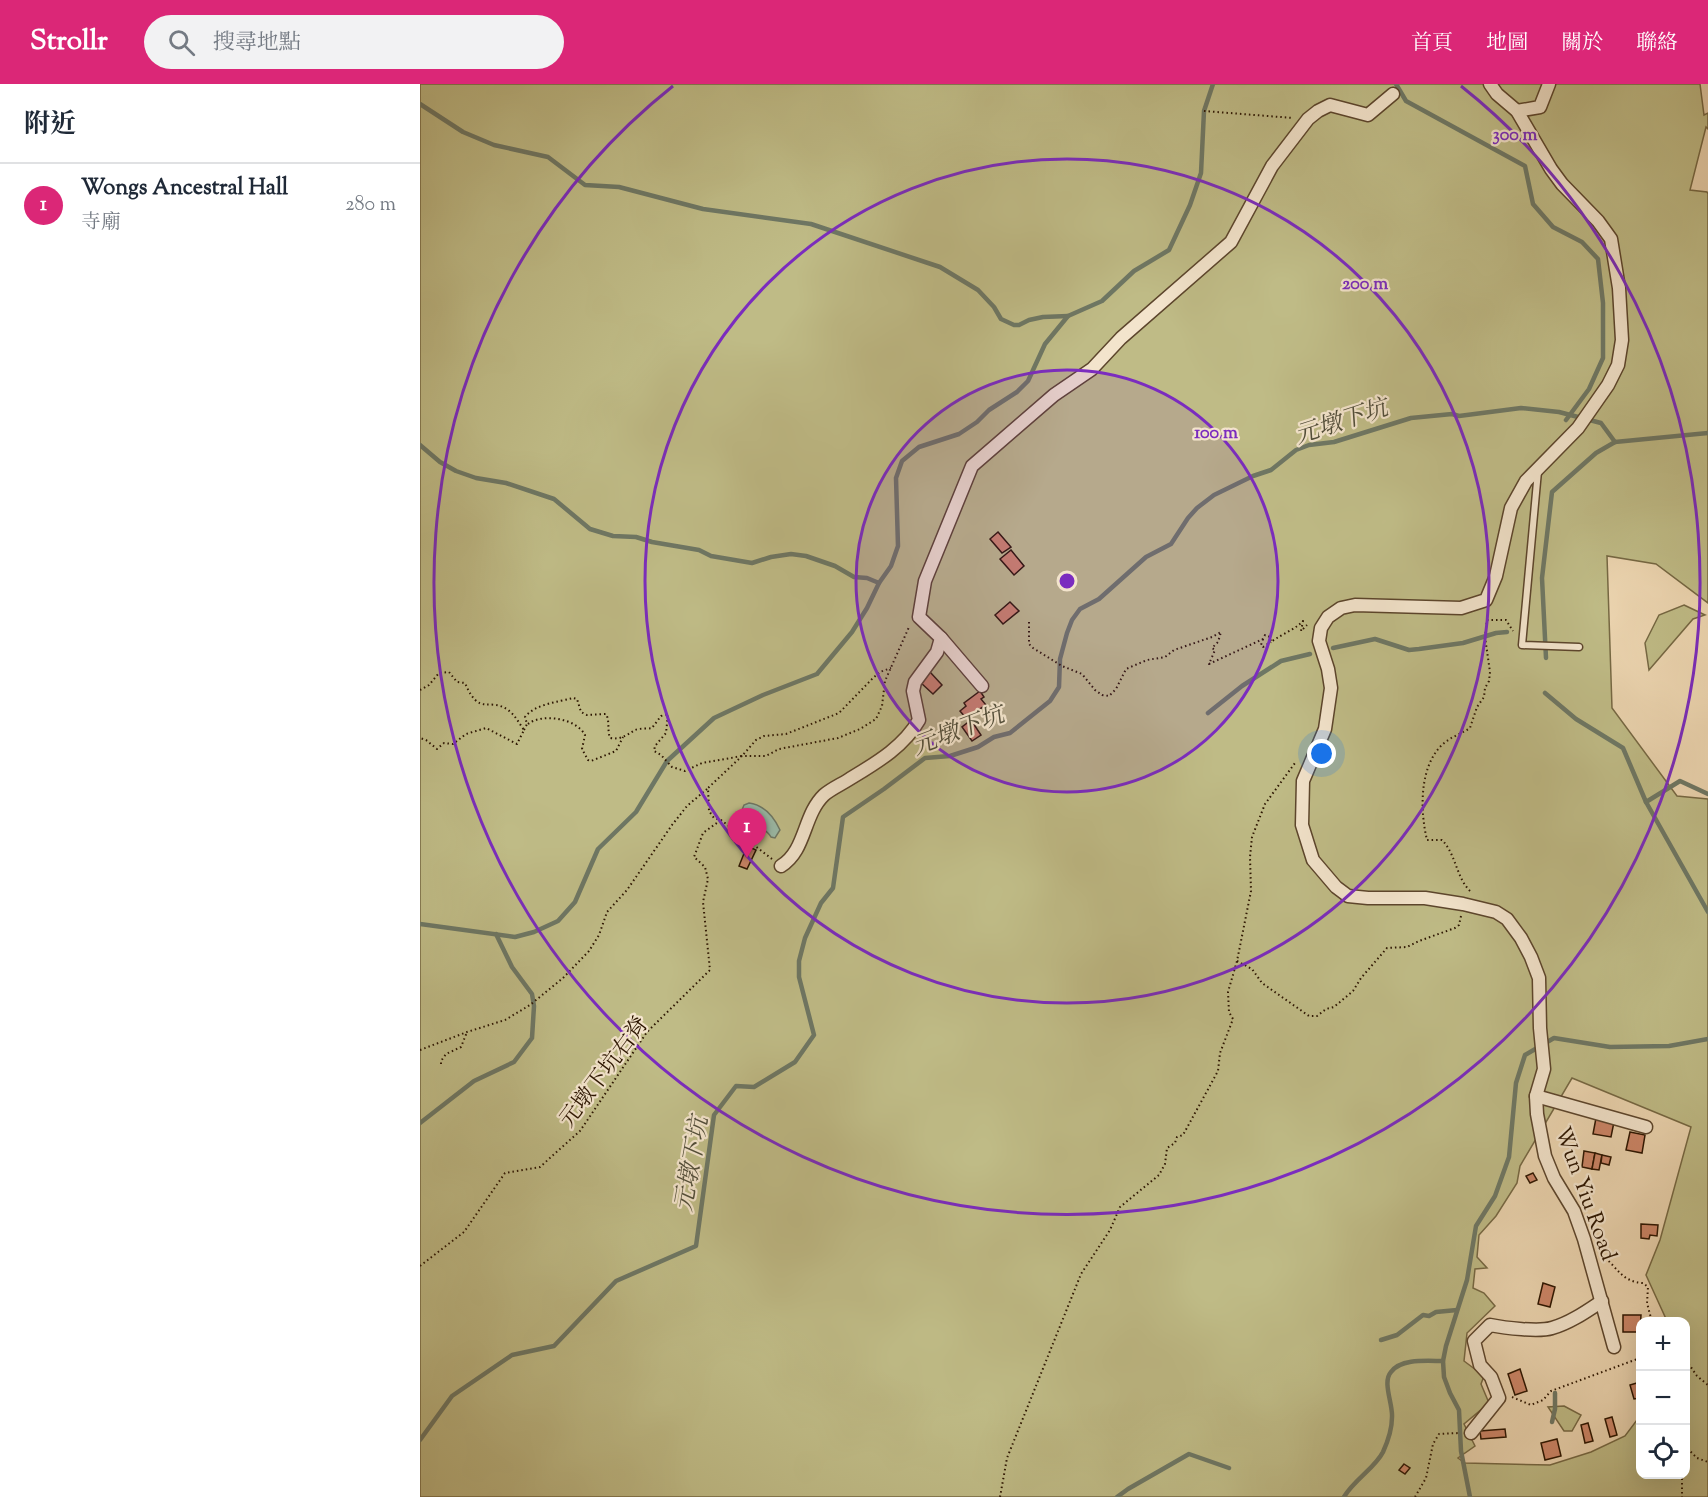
<!DOCTYPE html>
<html lang="zh-TW">
<meta charset="utf-8">
<style>
body{margin:0;font-family:"Sorts Mill Goudy","Noto Serif TC",serif;background:#f2f2f3;color:#1f2937}
.controls{position:absolute;right:18px;bottom:18px;display:grid;overflow:hidden;border-radius:12px;box-shadow:0 6px 24px #0002}
.controls button{width:54px;height:54px;display:grid;place-items:center;padding:0;border:0;border-bottom:2px solid #e0e1e3;background:#fff;color:#1f2937;font:30px sans-serif}
.you{position:absolute;left:902px;top:670px;width:21px;height:21px;margin:-15px;border:4px solid #fff;border-radius:50%;background:#1a73e8;box-shadow:0 0 0 9px #1a73e833}
.badge{display:grid;place-items:center;width:39px;height:39px;border-radius:50%;background:#db2777;color:#fff;font-size:20px;font-weight:700}
.pin{position:absolute;translate:-50% -50px;filter:drop-shadow(0 2px 3px #0008)}
.pin::after{content:'';position:absolute;top:32px;width:21px;height:18px;background:inherit;clip-path:polygon(0 0,100% 0,50% 100%)}
.list{margin:0;padding:0;list-style:none}
h2{display:flex;justify-content:space-between;align-items:center;height:78px;margin:0;padding:0 24px;font-size:26px}
h2 small{font-size:20px;font-weight:400;color:#747a83}
.list li{display:grid;grid-template-columns:39px 1fr auto;gap:18px;align-items:center;box-sizing:border-box;height:84px;padding:0 24px;border-top:2px solid #e0e1e3}
.list b{display:block;font-size:22px;white-space:nowrap}
.list p{margin:0;font-size:20px;white-space:nowrap;color:#747a83}
.list em{font-size:20px;font-style:normal;color:#747a83}
.icon{flex:none;width:33px;height:33px;fill:none;stroke:currentColor;stroke-width:2;stroke-linecap:round;stroke-linejoin:round}
.map{position:relative;flex:none;width:1288px;height:1413px;overflow:hidden}
header{display:flex;align-items:center;gap:36px;box-sizing:border-box;height:84px;padding:0 30px;background:#db2777;color:#fff}
header strong{font-size:28px}
nav{display:flex;gap:33px;margin-inline-start:auto;font-size:21px}
.search{width:420px;height:54px;background:#f2f2f3;display:flex;align-items:center;gap:15px;box-sizing:border-box;padding:0 21px;border-radius:33px;color:#747a83;font-size:22px}
main{display:flex}
aside{flex:1;background:#fff}
.map>svg:first-child{display:block}
</style>
<header>
<strong>Strollr</strong>
<div class="search"><svg class="icon" aria-label="search" viewBox="0 0 24 24"><circle cx="10" cy="10" r="6"/><path d="M15 15l6 6"/></svg>搜尋地點</div>
<nav><a>首頁</a><a>地圖</a><a>關於</a><a>聯絡</a></nav>
</header>
<main>
<aside>
<h2>附近<small></small></h2>
<ul class="list">
<li><span class="badge">1</span><div><b>Wongs Ancestral Hall</b><p>寺廟</p></div><em>280 m</em></li>
</ul>
</aside>
<div class="map">
<svg width="1288" height="1413" viewBox="0 0 1288 1413">
<rect width="100%" height="100%" fill="#ecd5b0"/>
<filter id="stains"><feTurbulence type="fractalNoise" baseFrequency=".00333" numOctaves="4"/><feColorMatrix values="0 0 0 0 .2 0 0 0 0 .09 0 0 0 0 .02 0 0 0 .5 -.17"/></filter>
<radialGradient id="worn" r=".72"><stop offset=".6" stop-color="#630" stop-opacity="0"/><stop offset="1" stop-color="#630" stop-opacity=".3"/></radialGradient>
<g fill="#bfbb86" stroke="#766843" stroke-width="1.5" fill-rule="evenodd">
<path d="M 0,0 L 1280,0 L 1284,31 L 1288,29 L 1288,45 L 1286,43 L 1270,106 L 1287,108 L 1288,110 L 1288,519 L 1236,480 L 1187,472 L 1192,624 L 1257,712 L 1288,715 L 1288,1413 L 0,1413 ZM 1152,994 L 1271,1043 L 1240,1156 L 1226,1191 L 1247,1237 L 1266,1238 L 1266,1390 L 1220,1390 L 1220,1332 L 1205,1352 L 1171,1368 L 1130,1381 L 1045,1379 L 1038,1374 L 1055,1362 L 1044,1340 L 1069,1319 L 1061,1300 L 1064,1292 L 1044,1277 L 1047,1249 L 1075,1222 L 1064,1209 L 1053,1204 L 1055,1185 L 1067,1184 L 1057,1173 L 1059,1151 L 1076,1132 L 1097,1099 L 1100,1082 Z"/>
<polygon points="1264,521 1285,531 1273,535 1229,586 1225,559 1239,531"/>
<polygon points="1144,1322 1161,1331 1152,1347 1144,1347 1128,1323"/>
</g>
<path fill="#9ab9a6" stroke="#6e7764" stroke-width="1.5" d="M 329,719 C 344,721 354,733 360,746 L 355,754 L 351,753 C 344,740 326,742 322,726 L 324,721 Z"/>
<g fill="none" stroke-linecap="round" stroke-linejoin="round">
<g stroke="#6e7764" stroke-width="4.5">
<polyline points="976,0 986,17 1105,82 1113,120 1133,143 1162,158 1178,175 1183,219 1183,274 1169,305 1146,336"/>
<polyline points="0,20 43,48 74,61 128,73 165,101 199,103 283,125 391,140 520,183 558,206 574,223 581,235 594,241 599,241 609,236 623,233 648,232"/>
<polyline points="0,361 20,378 36,387 56,394 86,399 134,415 170,445 193,452 216,453 232,458 279,466 291,472 332,479 351,473 371,470 386,472 415,482 434,493 447,494 459,499"/>
<polyline points="913,564 955,555 989,566 999,565 1043,559 1076,549 1087,548"/>
<polyline points="1126,574 1122,494 1132,408 1176,369 1195,358 1288,349"/>
<polyline points="1125,609 1156,635 1203,664 1226,718 1288,828"/>
<polyline points="788,629 822,602 861,577 890,570"/>
<polyline points="1226,718 1260,697 1288,710"/>
<polyline points="0,840 95,853 114,848 138,837 155,818 178,765 216,728 247,677 294,634 343,611 397,590 432,548 447,524 459,499 471,482 478,462 476,394 482,377 499,363 539,350 557,338 569,326 597,308 608,297 625,260 648,232 682,217 714,187 749,166 770,121 781,89 784,27 793,0"/>
<polyline points="0,1039 54,997 94,978 112,954 114,922 112,910 92,883 76,850"/>
<polyline points="961,1256 977,1251 1003,1231 1009,1232 1016,1228 1037,1226"/>
<polyline points="1132,1338 1135,1325 1135,1309"/>
<polyline points="0,1356 32,1312 92,1271 134,1262 196,1197 276,1162 294,1031 316,1002 334,1003 375,978 394,951 379,893 379,877 385,854 401,819 413,804 423,733 464,705 505,674 530,672 558,663 574,653 590,649 630,617 639,603 640,575 647,549 652,536 660,525 679,515 726,473 751,460 768,434 777,424 794,411 833,392 851,386 876,366 889,361 914,358 991,334 1032,330 1039,332 1101,324 1139,328 1181,339 1195,358"/>
<polyline points="697,1413 708,1405 769,1370 809,1384"/>
<path d="M 924,1413 C 934,1396 955,1384 963,1368 C 968,1357 972,1345 972,1333 C 973,1320 962,1298 971,1288 C 981,1274 1008,1277 1023,1277"/>
<polyline points="1050,1413 1041,1367 1039,1326 1030,1309 1024,1293 1023,1277 1026,1262 1047,1196 1056,1142 1075,1112 1089,1073 1096,999 1105,971 1134,954 1190,963 1249,962 1288,955"/>
</g>
</g>
<g fill="#cd8668" stroke="#2c1500" stroke-width="1.5">
<polygon points="578,448 591,463 582,469 570,455"/>
<polygon points="591,466 604,482 594,491 580,475"/>
<polygon points="590,518 599,527 583,540 575,531"/>
<polygon points="510,588 522,601 513,610 500,598"/>
<polygon points="560,607 564,613 561,615 566,621 546,634 540,627 546,622 544,619"/>
<polygon points="551,636 561,651 552,657 542,643"/>
<polygon points="327,762 336,766 327,785 319,782"/>
<polygon points="1176,1034 1194,1038 1191,1053 1173,1050"/>
<polygon points="1210,1048 1225,1051 1222,1069 1206,1066"/>
<polygon points="1164,1067 1175,1069 1172,1085 1162,1083"/>
<polygon points="1175,1069 1182,1071 1179,1086 1172,1085"/>
<polygon points="1182,1071 1191,1073 1189,1081 1181,1079"/>
<polygon points="1113,1089 1117,1096 1110,1099 1106,1092"/>
<polygon points="1221,1140 1238,1141 1237,1152 1230,1151 1229,1155 1221,1154"/>
<polygon points="1123,1199 1135,1203 1130,1223 1118,1220"/>
<polygon points="1203,1231 1221,1231 1220,1248 1203,1248"/>
<polygon points="1100,1285 1107,1307 1095,1311 1088,1290"/>
<polygon points="1220,1298 1220,1314 1214,1315 1210,1301"/>
<polygon points="1192,1333 1197,1351 1190,1353 1185,1335"/>
<polygon points="1168,1339 1173,1357 1165,1359 1161,1341"/>
<polygon points="1085,1345 1086,1353 1061,1355 1060,1347"/>
<polygon points="1137,1355 1141,1372 1125,1376 1121,1359"/>
<polygon points="984,1380 990,1384 985,1390 979,1386"/>
</g>
<g fill="none" stroke-linecap="round" stroke-linejoin="round">
<defs>
<polyline id="lane" points="1118,387 1102,561 1159,563"/>
<g id="street">
<polyline points="1070,0 1077,10 1097,27 1131,85 1142,100 1178,137 1191,155 1199,204 1202,256 1198,281 1188,301 1158,344 1106,397 1091,424 1076,492 1066,516 1041,524 935,521 921,524 908,533 901,544 899,557 908,585 911,604 905,645 883,697 882,741 893,776 916,803 928,812 948,814 1005,814 1043,820 1076,828 1087,835 1101,854 1111,873 1119,894 1120,944 1124,985 1116,1012 1117,1030 1125,1072 1134,1094 1154,1127 1164,1155 1194,1263"/>
<polyline points="1097,27 1120,23 1129,0"/>
<polyline points="521,554 562,602"/>
<path d="M 361,782 C 386,767 383,731 404,711 C 411,705 420,701 428,696 C 454,680 483,664 499,636 L 493,607 L 495,598 L 517,568 L 521,554 L 499,533 L 505,497 L 552,382 L 634,311 L 672,285 L 701,254 L 811,158 L 852,82 L 888,35 L 898,27 L 910,21 L 948,31 L 973,10"/>
<polyline points="1116,1012 1226,1043"/>
<path d="M 1051,1349 L 1079,1314 L 1071,1293 L 1060,1281 L 1054,1257 L 1070,1241 C 1085,1244 1119,1248 1132,1244 C 1150,1239 1167,1227 1182,1217"/>
</g>
</defs>
<use href="#lane" stroke="#5c452c" stroke-width="9"/>
<use href="#street" stroke="#5c452c" stroke-width="15"/>
<g stroke="#2c1500" stroke-width="2" stroke-dasharray="1.5 3" stroke-linecap="butt">
<polyline points="784,27 873,34"/>
<path d="M 609,538 L 609,560 L 613,564 L 642,582 L 662,590 L 675,606 L 682,611 L 689,612 L 696,605 L 706,585 L 727,576 L 745,573 L 754,566 L 792,553 L 801,548 L 798,558 L 792,564 L 795,566 L 789,580 L 843,555 L 845,551 L 850,553 L 851,558 C 863,549 873,547 883,537 L 881,547 L 887,541"/>
<polyline points="843,555 841,561 843,563 851,558"/>
<path d="M 0,606 L 9,601 L 19,589 L 29,588 L 37,598 L 45,599 C 60,634 68,612 88,626 C 95,631 99,639 104,646 L 97,660 L 66,644 L 46,650 L 33,660 L 24,659 L 17,665 L 6,656 L 0,654"/>
<path d="M 108,640 C 122,629 156,634 165,651 L 162,665 L 168,676 L 171,677 L 196,667 L 203,653"/>
<path d="M 104,646 L 107,640 L 105,633 C 115,620 138,618 153,614 L 157,615 L 161,628 L 167,631 L 186,630 C 190,637 187,646 190,654 C 200,656 207,651 215,646 C 220,644 227,645 232,644 L 241,632 L 248,630 L 246,649 L 235,662 L 234,667 L 241,671 L 252,683 L 265,687 L 282,679 L 322,672 L 336,656 L 344,652 L 366,650 L 419,629 L 453,594 L 460,588 L 471,584"/>
<polyline points="352,775 301,736 294,734 289,727 288,704 322,672 346,672 359,665 418,654 440,645 456,635 462,622 465,597 489,543"/>
<path d="M 1050,807 C 1036,793 1036,770 1022,756 L 1007,756 C 1000,727 999,683 1022,661 C 1030,653 1041,650 1050,644 L 1057,623 L 1064,613 L 1065,604 L 1069,597 L 1070,588 L 1065,553 L 1067,536 L 1086,536 L 1093,547"/>
<polyline points="817,877 832,885 842,899 889,932 897,932 906,925 914,923 933,907 941,894 967,864 987,863 999,857 1035,844 1039,841 1041,832"/>
<polyline points="0,966 47,948 85,936 110,921 143,894 169,867 179,851 187,828 207,806 252,741 267,722 287,705"/>
<polyline points="21,980 21,977 26,970 41,963 47,948"/>
<path d="M 1182,1171 C 1198,1184 1202,1198 1223,1199 L 1228,1203 L 1227,1219 L 1232,1238"/>
<polyline points="0,1182 44,1148 85,1089 120,1083 160,1047 227,948 290,886 283,818 288,795 285,783 274,773 283,749 301,736"/>
<polyline points="1266,1276 1277,1292 1288,1301"/>
<polyline points="1092,1313 1111,1321 1123,1316 1131,1307 1220,1274"/>
<polyline points="1266,1379 1268,1365 1277,1374 1288,1378"/>
<polyline points="1262,1390 1262,1413"/>
<polyline points="580,1413 587,1374 661,1190 690,1146 700,1123 739,1091 745,1080 747,1064 755,1059 757,1053 763,1051 798,987 800,969 813,935 809,928 808,908 817,877 831,807 830,773 832,753 845,720 875,679"/>
<polyline points="995,1413 1006,1394 1013,1360 1019,1350 1039,1349"/>
</g>
<use href="#lane" stroke="#f3e4cc" stroke-width="6"/>
<use href="#street" stroke="#f3e4cc" stroke-width="12"/>
</g>
<circle cx="647" cy="497" r="211" fill="#7b2cbf" fill-opacity=".12"/>
<g fill="none" stroke="#7b2cbf" stroke-width="3">
<circle cx="647" cy="497" r="211"/>
<circle cx="647" cy="497" r="422"/>
<path d="M1041 2A633 633 0 1 1 253 2"/>
</g>
<g text-anchor="middle" stroke-width="4.5" stroke-linejoin="round" paint-order="stroke">
<g font-size="22" fill="#2c1500" stroke="#f3e4cc">
<text transform="translate(183 987) rotate(-53)" y="8">元墩下坑右脊</text>
<text transform="translate(1167 1109) rotate(70)" y="8">Wun Yiu Road</text>
</g>
<g font-size="24" font-style="italic" fill="#524e3a" stroke="#f3e4cc">
<text transform="translate(921 337) rotate(-18)" y="8">元墩下坑</text>
<text transform="translate(538 646) rotate(-21)" y="8">元墩下坑</text>
<text transform="translate(271 1080) rotate(-80)" y="8">元墩下坑</text>
</g>
</g>
<circle cx="647" cy="497" r="9" fill="#7b2cbf" stroke="#f3e4cc" stroke-width="3"/>
<g font-size="18" text-anchor="middle" font-weight="bold" fill="#7b2cbf" stroke="#f3e4cc" stroke-width="4.5" stroke-linejoin="round" paint-order="stroke">
<text x="1095" y="56">300 m</text>
<text x="945" y="205">200 m</text>
<text x="796" y="354">100 m</text>
</g>
<rect width="100%" height="100%" filter="url(#stains)"/>
<rect width="100%" height="100%" fill="url(#worn)"/>
</svg>
<div class="controls">
<button>+</button>
<button>−</button>
<button><svg class="icon" aria-label="locate" viewBox="0 0 24 24"><circle cx="12" cy="12" r="6"/><path d="M12 2v4M12 18v4M2 12h4M18 12h4"/></svg></button>
</div>
<div class="you"></div>
<div class="pin badge" style="left:327px;top:774px">1</div>
</div>
</main>
